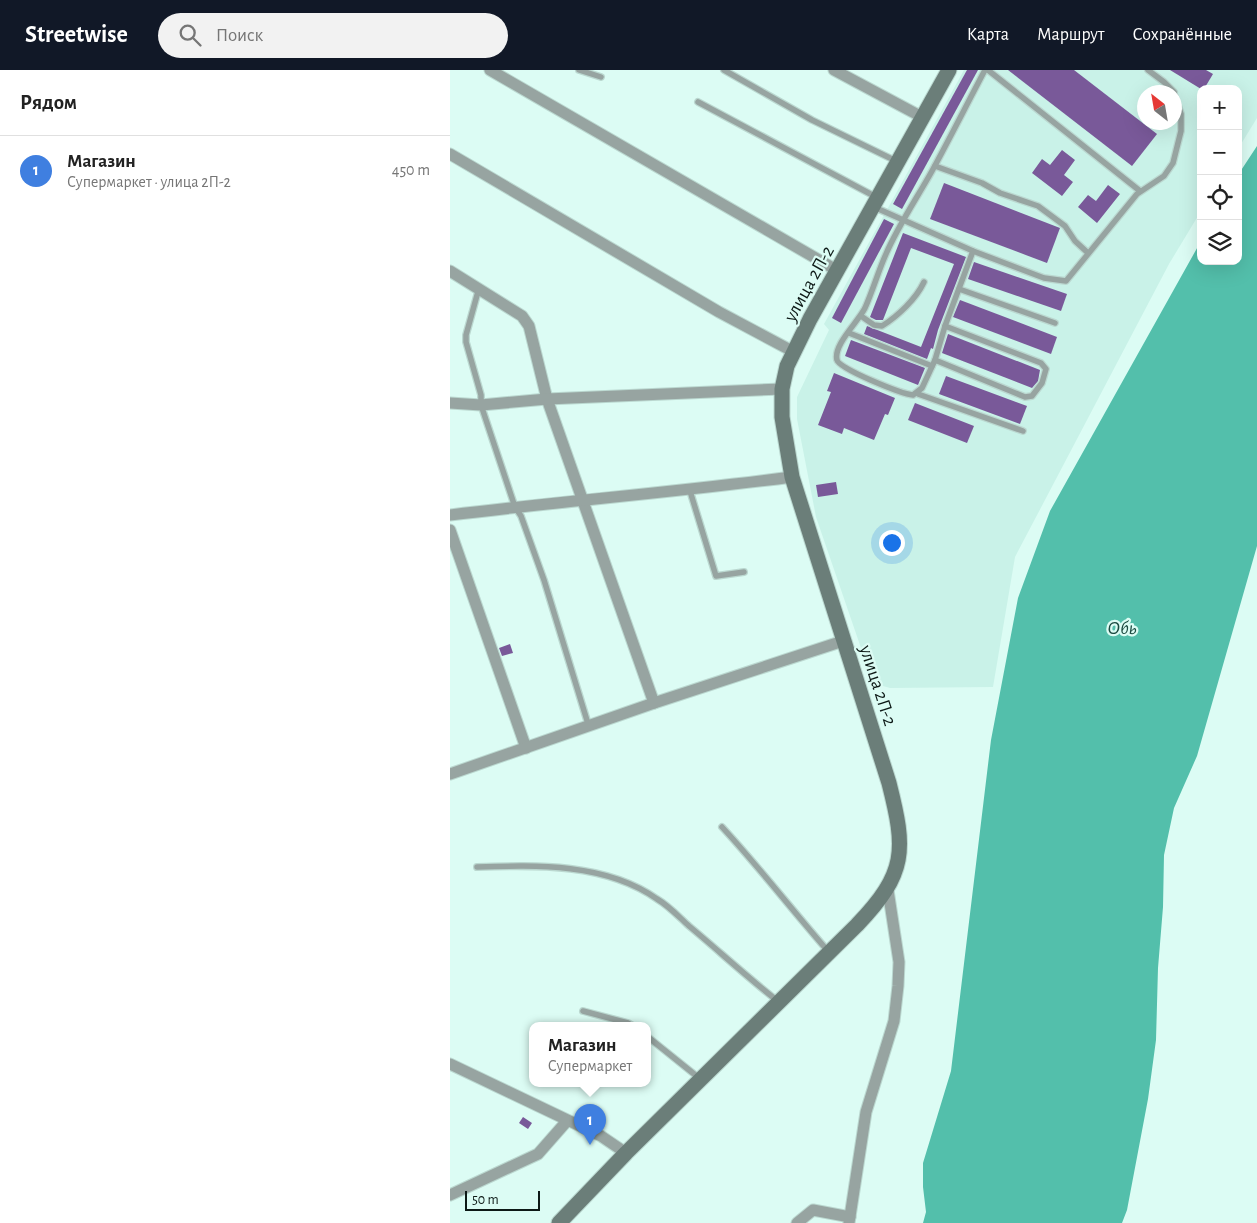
<!DOCTYPE html>
<html lang="ru">
<meta charset="utf-8">
<style>
body{margin:0;font-family:"Alegreya Sans",sans-serif;background:#f2f2f2;color:#222}
.controls{position:absolute;right:15px;top:15px;display:grid;overflow:hidden;border-radius:10px;box-shadow:0 5px 20px #0002}
.controls button{width:45px;height:45px;display:grid;place-items:center;padding:0;border:0;border-bottom:1px solid #e0e0e0;background:#fff;color:#222;font:25px sans-serif}
.compass{position:absolute;left:687px;top:15px;width:45px;height:45px;border-radius:50%;background:#fff;box-shadow:0 5px 20px #0002;rotate:329deg}
.scale{position:absolute;left:15px;bottom:12px;width:75px;box-sizing:border-box;padding-left:5px;border:2px solid #0d1916;border-top:0;font-size:14px;line-height:18px;white-space:nowrap;color:#0d1916;-webkit-text-stroke:4px #dcfcf4;paint-order:stroke}
.you{position:absolute;left:441px;top:472px;width:18px;height:18px;margin:-12px;border:4px solid #fff;border-radius:50%;background:#1a73e8;box-shadow:0 0 0 8px #1a73e833}
.badge{display:grid;place-items:center;width:32px;height:32px;border-radius:50%;background:#111827;color:#fff;font-size:16px;font-weight:700}
.pin{position:absolute;translate:-50% -41px;filter:drop-shadow(0 1px 2px #0008)}
.pin::after{content:'';position:absolute;top:26px;width:18px;height:15px;background:inherit;clip-path:polygon(0 0,100% 0,50% 100%)}
.popup{position:absolute;left:79px;top:952px;width:122px;height:65px;box-sizing:border-box;display:grid;place-content:center;border-radius:10px;background:#fff;filter:drop-shadow(0 1px 4px #0005);font-size:16px;white-space:nowrap;color:#767676}
.popup b{font-size:19px;color:#222}
.popup::after{content:'';position:absolute;left:50%;top:100%;margin-left:-10px;border:10px solid transparent;border-top-color:#fff}
.list{margin:0;padding:0;list-style:none}
h2{display:flex;justify-content:space-between;align-items:center;height:65px;margin:0;padding:0 20px;font-size:21px}
h2 small{font-size:16px;font-weight:400;color:#767676}
.list li{display:grid;grid-template-columns:32px 1fr auto;gap:15px;align-items:center;box-sizing:border-box;height:70px;padding:0 20px;border-top:1px solid #e0e0e0}
.list b{display:block;font-size:19px;white-space:nowrap}
.list p{margin:0;font-size:16px;white-space:nowrap;color:#767676}
.list em{font-size:16px;font-style:normal;color:#767676}
.icon{flex:none;width:28px;height:28px;fill:none;stroke:currentColor;stroke-width:2;stroke-linecap:round;stroke-linejoin:round}
.map{position:relative;flex:none;width:807px;height:1153px;overflow:hidden}
header{display:flex;align-items:center;gap:30px;box-sizing:border-box;height:70px;padding:0 25px;background:#111827;color:#fff}
header strong{font-size:24px}
nav{display:flex;gap:28px;margin-inline-start:auto;font-size:18px}
.search{width:350px;height:45px;background:#f2f2f2;display:flex;align-items:center;gap:12px;box-sizing:border-box;padding:0 18px;border-radius:28px;color:#767676;font-size:19px}
main{display:flex}
aside{flex:1;background:#fff}
.map>svg:first-child{display:block}
</style>
<header>
<strong>Streetwise</strong>
<div class="search"><svg class="icon" aria-label="search" viewBox="0 0 24 24"><circle cx="10" cy="10" r="6"/><path d="M15 15l6 6"/></svg>Поиск</div>
<nav><a>Карта</a><a>Маршрут</a><a>Сохранённые</a></nav>
</header>
<main>
<aside>
<h2>Рядом<small></small></h2>
<ul class="list">
<li><span class="badge" style="background:#3f7fe0">1</span><div><b>Магазин</b><p>Супермаркет · улица 2П-2</p></div><em>450 m</em></li>
</ul>
</aside>
<div class="map">
<svg width="807" height="1153" viewBox="0 0 807 1153">
<rect width="100%" height="100%" fill="#dcfcf4"/>
<path fill="#c9f2e8" fill-rule="evenodd" d="M 514,0 L 807,0 L 807,48 L 788,79 L 788,19 L 751,19 L 751,141 L 719,194 L 565,487 L 543,617 L 440,618 L 423,613 L 366,447 L 347,349 L 347,327 L 379,260 L 374,254 ZM 694,22 L 724,22 L 724,52 L 694,52 Z"/>
<polygon fill="#53bfab" points="807,76 807,476 747,686 724,738 714,785 713,837 708,898 706,970 698,1029 677,1140 672,1153 473,1153 476,1142 473,1117 473,1093 501,1001 541,670 568,528 600,441 751,171 751,191 788,191 788,105"/>
<g fill="#795999">
<polygon points="517,0 528,0 452,139 443,134"/>
<polygon points="558,0 624,0 707,64 682,96"/>
<polygon points="720,0 756,0 763,4 754,19 751,19"/>
<polygon points="612,80 625,90 614,105 623,112 612,126 582,103 592,89 600,95"/>
<polygon points="494,113 610,158 597,193 480,149"/>
<polygon points="658,115 670,124 647,153 628,137 638,125 646,131"/>
<polygon points="434,149 444,154 391,253 382,248"/>
<polygon points="453,163 516,187 488,260 483,279 481,278 477,289 414,264 417,256 471,277 504,194 461,178 433,250 426,250 420,247"/>
<polygon points="524,192 617,224 611,241 518,209"/>
<polygon points="510,230 607,267 601,284 503,247"/>
<polygon points="498,264 590,300 588,311 582,318 492,283"/>
<polygon points="401,270 475,298 468,315 395,286"/>
<polygon points="384,303 445,328 438,345 435,344 424,370 394,358 392,364 368,355 381,322 377,321"/>
<polygon points="496,306 577,336 570,354 489,324"/>
<polygon points="465,333 524,356 517,373 458,350"/>
<polygon points="386,412 388,424 368,427 366,415"/>
<polygon points="60,574 63,583 52,586 49,578"/>
<polygon points="73,1047 82,1053 78,1059 69,1053"/>
</g>
<g fill="none" stroke-linecap="round" stroke-linejoin="round">
<defs>
<g id="lane">
<polyline points="129,0 151,7"/>
<polyline points="274,0 362,50 446,91"/>
<polyline points="538,0 690,121"/>
<polyline points="698,0 714,12 724,22"/>
<polyline points="248,32 426,127"/>
<polyline points="485,96 532,113 550,123 588,136 615,156 625,171 638,183"/>
<polyline points="424,137 523,181 594,208 616,211 687,124 714,106 723,93 731,61 731,44 724,24"/>
<path d="M 523,181 L 495,256 L 591,293 L 596,299 L 592,313 L 582,326 L 575,327 L 485,290 L 472,318 L 463,325 C 452,324 389,299 387,290 C 383,275 408,252 415,238 C 423,220 428,202 436,184 C 448,156 467,128 482,101 C 500,68 517,34 535,0"/>
<polyline points="29,218 16,265 16,272 31,325 31,335 65,437 71,446 94,510 139,657"/>
<polyline points="509,219 605,253"/>
<path d="M 411,246 L 424,255 L 432,256 C 448,246 466,229 474,212"/>
<polyline points="399,263 482,296"/>
<polyline points="485,290 495,256"/>
<polyline points="468,324 573,361"/>
<polyline points="240,421 266,506 294,502"/>
<path d="M 272,757 C 309,797 342,840 378,881"/>
<path d="M 27,797 C 87,795 156,793 207,829 C 219,836 229,847 239,856 C 269,881 298,908 329,932"/>
<polyline points="133,941 178,953 183,956"/>
<polyline points="198,967 249,1008"/>
</g>
<g id="street">
<polyline points="40,0 388,201"/>
<polyline points="384,0 472,47"/>
<polyline points="0,84 269,242 344,282"/>
<polyline points="0,201 72,246 79,256 97,329 204,633"/>
<polyline points="0,333 31,335 97,329 332,319"/>
<path d="M 0,445 C 114,431 229,422 342,407"/>
<polyline points="0,460 76,678"/>
<polyline points="0,704 204,633 393,571"/>
<polyline points="0,994 151,1066 176,1083"/>
<polyline points="0,1125 88,1084 117,1051"/>
<polyline points="347,1153 363,1140 400,1147"/>
<polyline points="399,1153 416,1042 444,951 448,916 449,892 438,820"/>
</g>
<path id="secondary" d="M 109,1153 L 176,1083 L 407,855 C 457,803 456,780 439,713 L 342,407 L 332,347 L 332,319 L 337,296 L 360,249 L 499,0"/>
</defs>
<use href="#lane" stroke="#bbd8d0" stroke-width="8"/>
<use href="#street" stroke="#bbd8d0" stroke-width="13"/>
<use href="#secondary" stroke="#bbd8d0" stroke-width="17"/>
<use href="#lane" stroke="#97a4a1" stroke-width="5.5"/>
<use href="#street" stroke="#97a4a1" stroke-width="11"/>
<use href="#secondary" stroke="#6b7e79" stroke-width="15"/>
</g>
<g text-anchor="middle" stroke-width="4.5" stroke-linejoin="round" paint-order="stroke">
<g font-size="19" fill="#0d1916" stroke="#dcfcf4">
<text transform="translate(358 213) rotate(-61)" y="7">улица 2П-2</text>
<text transform="translate(429 615) rotate(72)" y="7">улица 2П-2</text>
</g>
<g font-size="20" font-style="italic" fill="#1b4a41" stroke="#dcfcf4">
<text x="672" y="564">Обь</text>
</g>
</g>
</svg>
<div class="controls">
<button>+</button>
<button>−</button>
<button><svg class="icon" aria-label="locate" viewBox="0 0 24 24"><circle cx="12" cy="12" r="6"/><path d="M12 2v4M12 18v4M2 12h4M18 12h4"/></svg></button>
<button><svg class="icon" aria-label="layers" viewBox="0 0 24 24"><path d="M12 4l9 5-9 5-9-5zM3 14l9 5 9-5"/></svg></button>
</div>
<svg class="compass" viewBox="-18 -18 36 36"><path d="M0-13l5 13h-10z" fill="#e53935"/><path d="M0 13l5-13h-10z" fill="#767676"/></svg>
<div class="scale">50 m</div>
<div class="you"></div>
<div class="pin badge" style="left:140px;top:1075px;background:#3f7fe0">1</div>
<div class="popup"><b>Магазин</b>Супермаркет</div>
</div>
</main>
